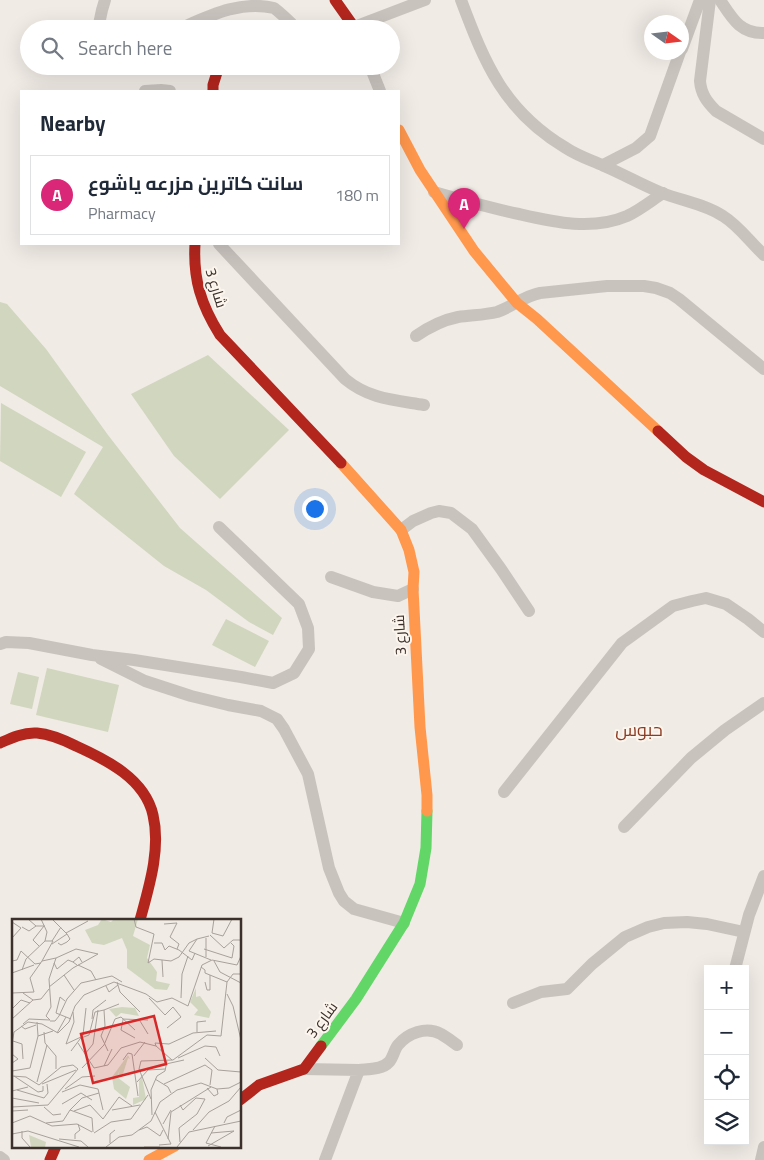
<!DOCTYPE html>
<meta charset="utf-8">
<style>
body{margin:0;font-family:"Titillium Web",Cairo,sans-serif;background:#f2f2f3;color:#1f2937}
.controls{position:absolute;right:15px;bottom:15px;display:grid;overflow:hidden;border-radius:0px;box-shadow:0 5px 20px #0002}
.controls button{width:45px;height:45px;display:grid;place-items:center;padding:0;border:0;border-bottom:1px solid #e0e1e3;background:#fff;color:#1f2937;font:25px sans-serif}
.compass{position:absolute;left:644px;top:15px;width:45px;height:45px;border-radius:50%;background:#fff;box-shadow:0 5px 20px #0002;rotate:104deg}
.you{position:absolute;left:314px;top:508px;width:18px;height:18px;margin:-12px;border:4px solid #fff;border-radius:50%;background:#1a73e8;box-shadow:0 0 0 8px #1a73e833}
.badge{display:grid;place-items:center;width:32px;height:32px;border-radius:50%;background:#db2777;color:#fff;font-size:16px;font-weight:700}
.pin{position:absolute;translate:-50% -41px;filter:drop-shadow(0 1px 2px #0008)}
.pin::after{content:'';position:absolute;top:26px;width:18px;height:15px;background:inherit;clip-path:polygon(0 0,100% 0,50% 100%)}
.list{margin:0;padding:0;list-style:none}
h2{display:flex;justify-content:space-between;align-items:center;height:65px;margin:0;padding:0 20px;font-size:21px}
h2 small{font-size:16px;font-weight:400;color:#747a83}
.list li{display:grid;grid-template-columns:32px 1fr auto;gap:15px;align-items:center;box-sizing:border-box;height:80px;margin:0 10px 10px;padding:0 10px;border:1px solid #e0e1e3;border-radius:0px}
.list b{display:block;font-size:19px;white-space:nowrap}
.list p{margin:0;font-size:16px;white-space:nowrap;color:#747a83}
.list em{font-size:16px;font-style:normal;color:#747a83}
.icon{flex:none;width:28px;height:28px;fill:none;stroke:currentColor;stroke-width:2;stroke-linecap:round;stroke-linejoin:round}
.map{position:relative;flex:none;width:764px;height:1160px;overflow:hidden}
.search{position:absolute;background:#fff;box-shadow:0 5px 20px #0002;left:20px;top:20px;width:380px;height:55px;display:flex;align-items:center;gap:12px;box-sizing:border-box;padding:0 18px;border-radius:28px;color:#747a83;font-size:19px}
.panel{position:absolute;background:#fff;box-shadow:0 5px 20px #0002;left:20px;top:90px;width:380px;height:155px;border-radius:0px}
.map>svg:first-child{display:block}
</style>
<div class="map">
<svg width="764" height="1160" viewBox="0 0 764 1160">
<rect width="100%" height="100%" fill="#f0ebe5"/>
<g fill="#d1d6bf">
<polygon points="0,302 7,304 46,349 108,435 180,528 282,618 273,635 249,622 206,590 164,566 74,494 103,447 0,386"/>
<polygon points="208,355 289,430 220,499 174,456 131,394"/>
<polygon points="1,403 86,452 61,497 0,461"/>
<polygon points="226,619 269,641 255,667 212,645"/>
<polygon points="47,668 119,685 108,732 36,715"/>
<polygon points="18,672 39,677 32,709 10,704"/>
</g>
<g fill="none" stroke-linecap="round" stroke-linejoin="round">
<g stroke="#c9c3be" stroke-width="12">
<path d="M 461,0 C 485,64 504,111 566,148 C 578,156 591,160 604,166 C 623,174 642,185 662,193 C 682,201 705,204 723,216 C 739,226 750,242 764,255"/>
<path d="M 710,0 L 700,81 C 701,94 707,102 716,111 L 764,139"/>
<path d="M 720,0 C 732,18 740,34 764,33"/>
<polyline points="98,29 102,10 105,0"/>
<path d="M 179,29 C 209,16 240,0 274,8 C 282,14 290,22 297,29"/>
<polyline points="355,29 354,27 425,0"/>
<polyline points="682,49 700,0"/>
<polyline points="370,66 380,91"/>
<polyline points="145,91 161,90 170,91"/>
<polyline points="603,165 636,148 650,136 680,52"/>
<path d="M 434,192 C 462,200 490,208 519,214 C 554,222 592,231 627,216 C 640,210 651,201 663,193"/>
<path d="M 219,244 L 345,379 C 369,399 394,400 424,405"/>
<path d="M 416,336 C 429,327 443,320 458,317 C 471,315 485,315 497,312 C 512,307 524,296 540,293 L 607,286 L 644,286 L 656,288 L 670,293 L 679,299 L 764,369"/>
<polyline points="401,530 413,521 431,513 439,511 451,513 472,529 501,569 529,611"/>
<polyline points="331,577 373,592 398,596 413,589"/>
<polyline points="0,644 6,642 29,643 92,655 134,660 241,677 273,683 294,673 309,649 308,628 299,604 219,527"/>
<polyline points="101,659 145,681 191,696 228,705 261,711 277,719 284,729 308,774 329,868 339,893 344,901 354,909 404,923"/>
<polyline points="504,792 622,643 673,606 692,601 706,598 726,604 748,619 764,632"/>
<polyline points="624,827 691,758 725,730 764,703"/>
<polyline points="735,969 749,915 764,876"/>
<polyline points="513,1003 541,992 567,989 592,964 625,937 648,927 664,923 687,922 707,924 744,932"/>
<polyline points="304,1069 359,1070 325,1160"/>
<path d="M 359,1070 C 368,1069 382,1070 389,1062 C 393,1058 394,1050 398,1045 C 408,1033 426,1026 441,1034 C 446,1037 452,1041 457,1045"/>
<polyline points="0,1157 4,1160"/>
<polyline points="761,1160 764,1147"/>
</g>
<polyline stroke="#63d668" stroke-width="11" points="321,1046 356,999 404,923 420,884 426,848 427,811"/>
<g stroke="#ff974d" stroke-width="11">
<polyline points="399,130 420,170 474,251 517,303 537,319 658,431"/>
<polyline points="341,463 401,530 409,550 414,572 413,589 420,727 427,795 427,811"/>
<polyline points="149,1160 175,1146"/>
</g>
<g stroke="#b3261e" stroke-width="11">
<polyline points="335,0 354,27"/>
<polyline points="317,29 354,27"/>
<polyline points="213,91 213,85 219,66"/>
<path d="M 195,244 C 193,279 201,305 220,335 L 341,463"/>
<polyline points="658,431 686,457 704,470 764,502"/>
<path d="M 0,743 C 11,738 24,732 37,733 C 50,734 64,740 76,746 C 107,760 145,779 153,815 C 161,849 149,887 140,920"/>
<polyline points="240,1100 259,1085 304,1069 321,1046"/>
<polyline points="50,1160 56,1146"/>
</g>
</g>
<g text-anchor="middle" stroke-width="4" stroke-linejoin="round" paint-order="stroke">
<g font-size="15" fill="#3b302b" stroke="#fbf5ee">
<text transform="translate(216 288) rotate(73)" y="5">شارع 3</text>
<text transform="translate(400 635) rotate(-93)" y="5">شارع 3</text>
<text transform="translate(322 1020) rotate(-53)" y="5">شارع 3</text>
</g>
<g font-size="18" fill="#8c3b22" stroke="#fbf5ee">
<text x="639" y="736">حبوس</text>
</g>
</g>
<g transform="translate(12 919)">
<rect width="229" height="229" fill="#f0ebe5"/>
<path d="M 90,0 L 99,3 L 102,0 L 126,0 L 121,17 L 138,26 L 135,39 L 145,53 L 144,62 L 158,65 L 155,71 L 143,70 L 115,49 L 115,31 L 110,19 L 92,26 L 80,24 L 73,11 L 86,6 ZM 184,69 L 184,78 L 188,77 L 199,93 L 197,99 L 182,96 L 186,91 L 178,83 ZM 110,88 L 123,89 L 127,97 L 109,94 L 104,98 L 97,90 ZM 116,136 L 118,140 L 116,139 L 110,158 L 106,157 L 108,150 L 105,158 L 118,168 L 114,180 L 102,170 L 100,158 ZM 130,158 L 134,180 L 121,186 L 121,179 L 127,178 L 127,162 ZM 17,216 L 34,223 L 33,228 L 19,228 Z" fill="#d1d6bf"/>
<path fill="none" stroke="#a8a09b" stroke-width="1" d="M 16,0 L 24,7 L 33,7M 40,0 L 55,15 L 40,25M 122,0 L 124,8 L 142,15 L 136,44 L 142,40 L 159,42 L 167,38 L 177,24 L 185,20M 202,0 L 200,14 L 211,17 L 220,0M 0,3 L 9,9 L 0,19M 152,5 L 165,4 L 158,18 L 167,25 L 165,30M 10,8 L 17,12 L 24,7M 54,14 L 76,2M 198,16 L 212,29 L 221,21 L 229,21M 197,17 L 185,20 L 177,32 L 199,41M 194,19 L 194,38M 40,22 L 49,8M 46,24 L 49,26 L 55,23 L 58,20 L 55,15M 142,24 L 150,24 L 153,31 L 157,27 L 167,31 L 180,41 L 183,34M 27,27 L 21,21 L 32,7M 192,30 L 220,39 L 222,27 L 219,24M 150,41 L 151,58M 0,42 L 5,41 L 9,32 L 23,45 L 29,44M 202,42 L 208,53 L 229,64M 42,44 L 45,50 L 56,41 L 61,43M 65,46 L 61,43 L 67,38 L 70,43M 66,46 L 79,52 L 84,61M 189,48 L 193,51 L 193,54 L 215,63M 10,51 L 14,40 L 33,22M 0,54 L 22,46M 52,56 L 62,71M 105,63 L 108,73 L 128,93M 193,63 L 195,71 L 198,71 L 198,56M 94,67 L 97,73 L 106,66M 37,68 L 61,49 L 86,35 L 64,30 L 44,39M 0,74 L 22,73 L 18,59 L 30,42M 215,75 L 221,87 L 229,121M 137,79 L 153,96 L 161,88 L 169,98 L 155,109M 169,79 L 170,55 L 176,37M 21,81 L 29,80 L 37,70M 53,82 L 48,78 L 44,94 L 59,100M 0,90 L 9,81 L 18,84M 92,91 L 107,85M 61,93 L 62,103 L 54,125 L 69,118M 0,100 L 21,81 L 11,74M 80,100 L 81,91 L 94,81M 110,100 L 136,101M 111,101 L 109,111 L 123,119M 38,102 L 43,102 L 47,97 L 55,80 L 69,64 L 100,57 L 110,63M 128,102 L 136,115M 25,103 L 26,117 L 41,112M 11,105 L 17,100 L 38,101 L 34,97 L 39,88 L 37,60 L 44,39 L 30,42 L 41,22 L 33,22 L 35,13 L 29,0M 9,107 L 13,110 L 24,106M 32,113 L 33,124 L 44,137 L 44,150M 185,113 L 185,103 L 194,102M 45,114 L 54,98M 69,119 L 77,116 L 83,93 L 92,91 L 93,107 L 89,117 L 96,132M 1,122 L 10,125 L 11,140M 66,124 L 82,149 L 96,146 L 109,129 L 128,123 L 144,127 L 160,141M 0,125 L 2,113 L 16,103 L 30,105 L 46,114 L 57,103 L 63,87 L 72,76 L 102,63 L 134,75 L 145,83 L 160,79 L 176,87 L 190,46 L 200,41 L 225,46 L 229,37M 144,127 L 143,124 L 157,125 L 181,114 L 204,112M 59,132 L 71,116 L 74,89M 0,135 L 6,140 L 0,144M 73,135 L 81,125 L 86,91M 122,137 L 133,123M 166,139 L 193,127 L 204,128 L 208,137M 193,139 L 206,151 L 229,153M 111,141 L 116,134 L 120,135 L 126,177M 154,145 L 172,141M 92,147 L 100,130M 70,149 L 92,126 L 103,100 L 109,98 L 123,111M 0,152 L 18,149 L 26,117M 0,157 L 14,158 L 27,166 L 49,148 L 61,146 L 66,150 L 36,186 L 0,188M 2,157 L 26,173 L 31,172 L 31,167M 143,160 L 156,168 L 159,174M 25,163 L 35,126M 125,163 L 136,151 L 153,150M 30,165 L 64,151M 152,165 L 193,146 L 200,151 L 198,166M 195,169 L 202,177 L 206,175 L 205,170M 53,170 L 70,158 L 83,157M 5,171 L 32,179 L 36,174 L 35,165M 0,172 L 16,168M 50,173 L 68,166 L 86,170 L 87,174 L 70,179 L 58,191M 87,174 L 91,191M 0,179 L 27,184M 139,180 L 127,150 L 129,142 L 161,141 L 195,116 L 209,117 L 215,63 L 221,55 L 229,55M 50,185 L 69,174 L 80,181M 168,186 L 171,191 L 184,179 L 193,180 L 185,195 L 167,209 L 168,223M 32,188 L 41,196 L 49,195M 100,191 L 128,186M 0,192 L 16,191M 62,192 L 78,186 L 91,200 L 107,178 L 120,187M 143,193 L 159,225 L 147,226M 140,196 L 139,171 L 145,157 L 153,152 L 155,142M 0,204 L 18,197 L 40,207 L 65,205 L 80,213M 34,204 L 51,202 L 58,191 L 80,199 L 81,213M 212,204 L 215,198 L 229,191M 151,205 L 159,191M 203,207 L 194,224 L 209,228M 127,211 L 135,208 L 148,217 L 151,211M 181,211 L 197,193 L 217,182 L 229,168M 10,212 L 10,219 L 18,228M 82,214 L 99,203 L 119,200 L 136,176M 0,215 L 16,212 L 67,228M 47,220 L 69,222 L 76,228M 63,220 L 63,215 L 68,211 L 66,205M 156,220 L 159,193 L 199,168M 98,224 L 98,215 L 103,211M 196,227 L 222,212 L 199,214M 94,228 L 107,218 L 120,216 L 139,202 L 148,183 L 165,171 L 189,164 L 205,170 L 217,169 L 229,163M 132,228 L 148,228M 165,228 L 177,213 L 229,202"/>
<path fill="#d62828" fill-opacity="0.15" stroke="#d62828" stroke-width="2.5" d="M 142,97 L 154,145 L 81,164 L 69,115 Z"/>
<rect width="229" height="229" fill="none" stroke="#3b302b" stroke-width="2.5"/>
</g>
</svg>
<div class="controls">
<button>+</button>
<button>−</button>
<button><svg class="icon" aria-label="locate" viewBox="0 0 24 24"><circle cx="12" cy="12" r="6"/><path d="M12 2v4M12 18v4M2 12h4M18 12h4"/></svg></button>
<button><svg class="icon" aria-label="layers" viewBox="0 0 24 24"><path d="M12 4l9 5-9 5-9-5zM3 14l9 5 9-5"/></svg></button>
</div>
<svg class="compass" viewBox="-18 -18 36 36"><path d="M0-13l5 13h-10z" fill="#e53935"/><path d="M0 13l5-13h-10z" fill="#747a83"/></svg>
<div class="you"></div>
<div class="pin badge" style="left:464px;top:229px">A</div>
<div class="search"><svg class="icon" aria-label="search" viewBox="0 0 24 24"><circle cx="10" cy="10" r="6"/><path d="M15 15l6 6"/></svg>Search here</div>
<section class="panel">
<h2>Nearby<small></small></h2>
<ul class="list">
<li><span class="badge">A</span><div><b>سانت كاترين مزرعه ياشوع</b><p>Pharmacy</p></div><em>180 m</em></li>
</ul>
</section>
</div>
